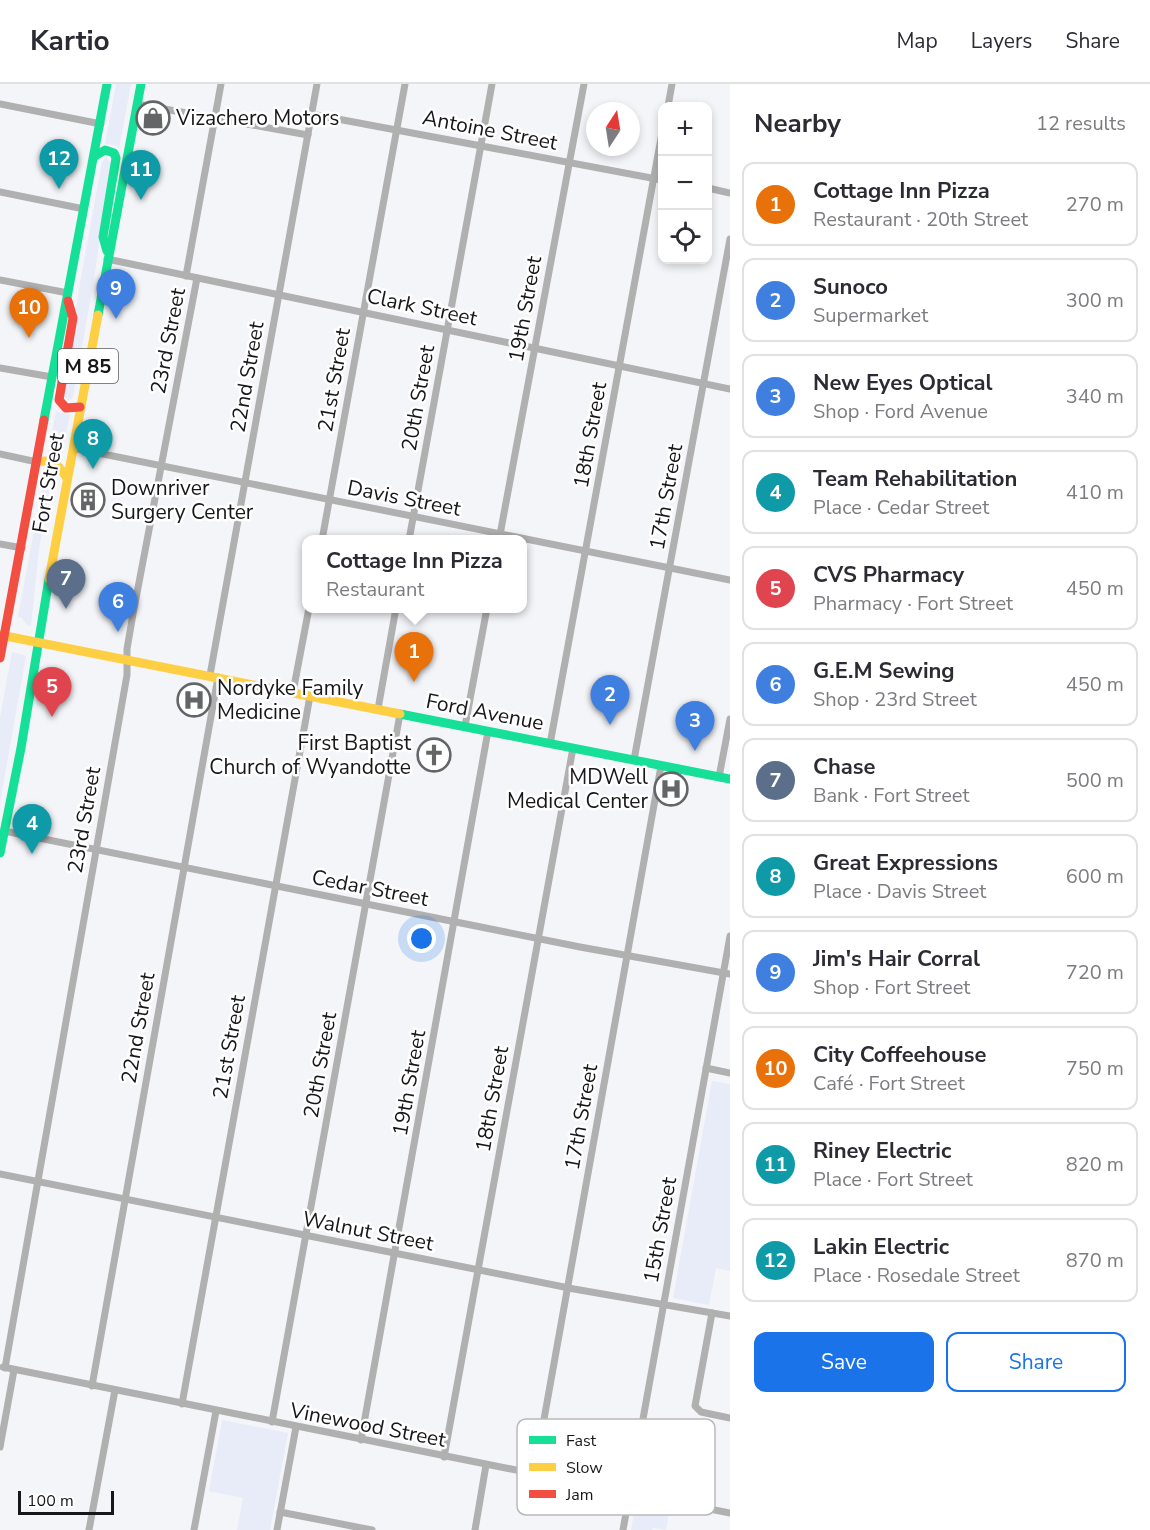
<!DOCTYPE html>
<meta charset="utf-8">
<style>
body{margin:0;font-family:"Nunito Sans",sans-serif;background:#f2f2f3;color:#2b2b33}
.controls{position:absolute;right:18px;top:18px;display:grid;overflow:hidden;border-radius:12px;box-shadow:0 3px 9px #0003}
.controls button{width:54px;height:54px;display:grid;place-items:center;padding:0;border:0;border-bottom:2px solid #e1e1e2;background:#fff;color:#2b2b33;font:30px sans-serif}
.compass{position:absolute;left:586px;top:18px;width:54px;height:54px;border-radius:50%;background:#fff;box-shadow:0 3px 9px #0003;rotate:12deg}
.scale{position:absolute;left:18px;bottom:15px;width:96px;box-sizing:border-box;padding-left:6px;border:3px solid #171719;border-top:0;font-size:16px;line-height:21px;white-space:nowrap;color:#171719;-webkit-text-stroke:4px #fff;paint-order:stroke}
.you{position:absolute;left:422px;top:855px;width:21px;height:21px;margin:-15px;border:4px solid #fff;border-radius:50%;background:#1a73e8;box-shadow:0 0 0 9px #1a73e833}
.badge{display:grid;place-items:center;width:39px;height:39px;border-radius:50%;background:#1a73e8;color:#fff;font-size:20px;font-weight:700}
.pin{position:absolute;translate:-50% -50px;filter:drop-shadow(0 2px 3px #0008)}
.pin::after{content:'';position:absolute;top:32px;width:21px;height:18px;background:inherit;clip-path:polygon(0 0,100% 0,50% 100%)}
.popup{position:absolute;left:302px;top:451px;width:225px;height:78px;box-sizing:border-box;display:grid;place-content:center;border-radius:12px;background:#fff;filter:drop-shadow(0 2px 4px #0005);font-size:20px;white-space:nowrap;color:#7c7c81}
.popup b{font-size:22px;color:#2b2b33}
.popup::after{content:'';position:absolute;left:50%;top:100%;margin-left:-12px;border:12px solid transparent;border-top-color:#fff}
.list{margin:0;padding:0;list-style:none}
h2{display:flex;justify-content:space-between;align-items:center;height:78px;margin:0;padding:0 24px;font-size:26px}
h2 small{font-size:20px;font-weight:400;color:#7c7c81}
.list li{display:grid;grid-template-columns:39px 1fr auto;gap:18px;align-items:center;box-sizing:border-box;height:84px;margin:0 12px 12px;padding:0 12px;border:2px solid #e1e1e2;border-radius:12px}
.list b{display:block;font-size:22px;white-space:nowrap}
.list p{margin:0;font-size:20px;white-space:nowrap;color:#7c7c81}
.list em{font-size:20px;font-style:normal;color:#7c7c81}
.actions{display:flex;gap:12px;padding:18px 24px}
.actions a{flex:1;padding:14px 0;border:2px solid #1a73e8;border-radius:12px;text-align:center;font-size:21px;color:#1a73e8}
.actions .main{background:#1a73e8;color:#fff}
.icon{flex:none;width:33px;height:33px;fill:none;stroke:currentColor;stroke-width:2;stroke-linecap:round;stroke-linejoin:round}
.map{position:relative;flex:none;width:730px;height:1446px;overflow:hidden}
header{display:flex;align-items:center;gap:36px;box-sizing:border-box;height:84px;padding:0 30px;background:#fff;border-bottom:2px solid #e1e1e2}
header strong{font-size:28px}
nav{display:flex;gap:33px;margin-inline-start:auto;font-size:21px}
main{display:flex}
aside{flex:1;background:#fff}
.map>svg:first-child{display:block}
</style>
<header>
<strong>Kartio</strong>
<nav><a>Map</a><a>Layers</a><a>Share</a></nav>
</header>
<main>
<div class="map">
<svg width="730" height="1446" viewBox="0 0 730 1446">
<rect width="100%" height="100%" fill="#f4f5f9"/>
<g fill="#e8ebf8">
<polygon points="116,0 131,0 119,64 115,61 105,60"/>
<polygon points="106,73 111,79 94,195 73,313 68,317 64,311 80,199 102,78"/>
<polygon points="56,327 70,331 61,374 57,370 48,369"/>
<polygon points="48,384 52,392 39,465 31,542 27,541 22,534 18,533 45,387"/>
<polygon points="12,568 26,572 0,719 0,633"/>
<polygon points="712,997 730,1000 730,1187 716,1184 709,1221 673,1214"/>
<polygon points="222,1336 288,1349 270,1446 237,1446 243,1414 209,1407"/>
<polygon points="636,1419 689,1429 685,1431 669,1428 666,1446 653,1444 652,1446 631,1446"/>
</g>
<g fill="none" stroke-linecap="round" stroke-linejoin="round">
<g stroke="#b0b0b1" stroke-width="7">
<polyline points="0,20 101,40"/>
<polyline points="137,20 308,51"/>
<polyline points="668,22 672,0"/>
<polyline points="311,30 662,96"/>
<polyline points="708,104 730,109"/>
<polyline points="0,108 84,125"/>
<polyline points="107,175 730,305"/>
<polyline points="186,192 221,0"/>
<polyline points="0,196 68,209"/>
<polyline points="0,284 52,293"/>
<polyline points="73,364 730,496"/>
<polyline points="0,370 37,378"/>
<polyline points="322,456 405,0"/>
<polyline points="409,456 492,0"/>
<polyline points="499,456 584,0"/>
<polyline points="0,460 22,464"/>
<polyline points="210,591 317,0"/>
<polyline points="293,608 309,524"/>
<polyline points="378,625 396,524"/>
<polyline points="465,642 487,524"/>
<polyline points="550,660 662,49"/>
<polyline points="634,676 730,155"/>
<polyline points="719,693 730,635"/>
<polyline points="4,747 580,863 730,890"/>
<polyline points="706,984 730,989"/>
<polyline points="0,1090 574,1205 730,1232"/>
<polyline points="712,1229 695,1322 701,1328 730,1334"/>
<polyline points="3,1283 730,1429"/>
<polyline points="5,1284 127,591 127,565 133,530 197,194"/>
<polyline points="92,1302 218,593"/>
<polyline points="182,1320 310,612"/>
<polyline points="272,1338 400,630"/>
<polyline points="361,1356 488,647"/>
<polyline points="0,1363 14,1286"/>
<polyline points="444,1373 573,664"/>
<polyline points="534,1391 661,682"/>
<polyline points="280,1428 372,1446"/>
<polyline points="89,1446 115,1306"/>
<polyline points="194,1446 216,1327"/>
<polyline points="277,1446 296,1343"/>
<polyline points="475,1446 486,1381"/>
<polyline points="623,1446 730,852"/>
</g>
<g stroke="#16e098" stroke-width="9">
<polyline points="95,72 105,66 114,69 116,74 103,153 107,167"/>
<polyline points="98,231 141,0"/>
<polyline points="44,336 107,0"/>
<polyline points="400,630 730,695"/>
<polyline points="0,769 21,664 49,495"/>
</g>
<g stroke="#ffcf43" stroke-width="9">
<path d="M 37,378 C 54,374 58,381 67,394"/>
<polyline points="49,495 98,231"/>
<polyline points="0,551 400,630"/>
</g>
<g stroke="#f24e42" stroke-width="9">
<polyline points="68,217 73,234 59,316 66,324 80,323"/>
<polyline points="0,574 44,336"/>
</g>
</g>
<defs>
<symbol id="shop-ring" viewBox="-11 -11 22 22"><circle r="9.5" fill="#fff" stroke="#646567" stroke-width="1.5"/><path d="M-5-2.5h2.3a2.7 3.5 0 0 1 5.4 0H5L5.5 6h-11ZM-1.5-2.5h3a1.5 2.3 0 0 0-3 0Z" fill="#646567"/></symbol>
<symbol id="building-ring" viewBox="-11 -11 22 22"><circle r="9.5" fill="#fff" stroke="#646567" stroke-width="1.5"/><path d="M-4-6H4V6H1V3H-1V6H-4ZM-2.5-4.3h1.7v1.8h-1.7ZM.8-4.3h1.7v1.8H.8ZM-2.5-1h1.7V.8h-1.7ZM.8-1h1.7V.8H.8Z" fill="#646567"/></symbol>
<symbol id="hospital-ring" viewBox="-11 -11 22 22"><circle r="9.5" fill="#fff" stroke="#646567" stroke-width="1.5"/><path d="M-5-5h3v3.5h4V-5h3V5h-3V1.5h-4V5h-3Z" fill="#646567"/></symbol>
<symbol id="church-ring" viewBox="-11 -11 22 22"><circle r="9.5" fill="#fff" stroke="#646567" stroke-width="1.5"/><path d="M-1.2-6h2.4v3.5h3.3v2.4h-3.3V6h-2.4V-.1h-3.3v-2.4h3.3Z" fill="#646567"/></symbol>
</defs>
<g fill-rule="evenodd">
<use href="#shop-ring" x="134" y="15" width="38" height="38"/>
<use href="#building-ring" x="69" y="397" width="38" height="38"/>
<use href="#hospital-ring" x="175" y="597" width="38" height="38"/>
<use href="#church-ring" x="415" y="652" width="38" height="38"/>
<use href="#hospital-ring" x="652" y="686" width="38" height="38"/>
</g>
<g text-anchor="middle" stroke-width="5" stroke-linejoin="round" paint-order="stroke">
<rect fill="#fff" stroke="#5d5d5e" stroke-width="1.5" x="58" y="265" width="60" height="34" rx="4.5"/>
<g font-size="20" font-weight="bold" fill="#171719">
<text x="88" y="289">M 85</text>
</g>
<g font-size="21" fill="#171719" stroke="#fff" text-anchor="start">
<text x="176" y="41">Vizachero Motors</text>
<text x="111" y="411">Downriver<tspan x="111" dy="24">Surgery Center</tspan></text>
<text x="217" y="611">Nordyke Family<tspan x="217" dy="24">Medicine</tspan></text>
<text x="411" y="666" text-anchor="end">First Baptist<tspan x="411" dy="24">Church of Wyandotte</tspan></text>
<text x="648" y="700" text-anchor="end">MDWell<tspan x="648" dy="24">Medical Center</tspan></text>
</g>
<g font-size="21" fill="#171719" stroke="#fff">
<text transform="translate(490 46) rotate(11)" y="7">Antoine Street</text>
<text transform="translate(422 223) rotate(12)" y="7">Clark Street</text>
<text transform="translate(525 225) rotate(-80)" y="7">19th Street</text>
<text transform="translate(168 257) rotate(-79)" y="7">23rd Street</text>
<text transform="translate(247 293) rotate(-80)" y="7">22nd Street</text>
<text transform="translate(334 296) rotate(-80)" y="7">21st Street</text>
<text transform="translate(418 314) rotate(-80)" y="7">20th Street</text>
<text transform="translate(590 351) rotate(-80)" y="7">18th Street</text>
<text transform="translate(48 399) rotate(-80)" y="7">Fort Street</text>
<text transform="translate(666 413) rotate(-80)" y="7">17th Street</text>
<text transform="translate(404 414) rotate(11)" y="7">Davis Street</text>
<text transform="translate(485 628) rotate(11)" y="7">Ford Avenue</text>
<text transform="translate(84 736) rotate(-80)" y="7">23rd Street</text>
<text transform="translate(370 804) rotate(11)" y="7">Cedar Street</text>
<text transform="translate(138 944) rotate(-80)" y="7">22nd Street</text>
<text transform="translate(229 963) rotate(-80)" y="7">21st Street</text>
<text transform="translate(320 981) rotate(-80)" y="7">20th Street</text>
<text transform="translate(409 999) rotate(-80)" y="7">19th Street</text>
<text transform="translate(492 1015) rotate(-80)" y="7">18th Street</text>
<text transform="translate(581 1033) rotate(-80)" y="7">17th Street</text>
<text transform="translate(660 1146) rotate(-80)" y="7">15th Street</text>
<text transform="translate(368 1147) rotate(11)" y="7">Walnut Street</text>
<text transform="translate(368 1341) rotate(11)" y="7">Vinewood Street</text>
</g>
</g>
<rect x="517" y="1335" width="198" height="96" rx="9" fill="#fff" stroke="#b9b9ba" stroke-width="1.5"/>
<rect x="529" y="1352" width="27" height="8" fill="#16e098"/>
<rect x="529" y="1379" width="27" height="8" fill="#ffcf43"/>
<rect x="529" y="1406" width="27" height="8" fill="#f24e42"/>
<g font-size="16" fill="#171719">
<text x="566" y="1362">Fast</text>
<text x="566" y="1389">Slow</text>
<text x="566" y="1416">Jam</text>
</g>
</svg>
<div class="controls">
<button>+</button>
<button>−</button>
<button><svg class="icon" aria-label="locate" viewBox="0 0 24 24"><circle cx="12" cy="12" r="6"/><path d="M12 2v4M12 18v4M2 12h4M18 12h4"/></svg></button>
</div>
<svg class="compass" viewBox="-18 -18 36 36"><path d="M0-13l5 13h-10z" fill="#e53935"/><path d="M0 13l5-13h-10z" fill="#7c7c81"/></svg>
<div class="scale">100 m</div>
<div class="you"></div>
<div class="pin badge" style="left:414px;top:598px;background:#e8710a">1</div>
<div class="popup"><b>Cottage Inn Pizza</b>Restaurant</div>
<div class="pin badge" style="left:610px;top:641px;background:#3f7fe0">2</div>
<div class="pin badge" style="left:695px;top:667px;background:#3f7fe0">3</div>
<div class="pin badge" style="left:32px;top:770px;background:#0f9aa8">4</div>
<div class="pin badge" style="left:52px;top:633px;background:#e0444e">5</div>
<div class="pin badge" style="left:118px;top:548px;background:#3f7fe0">6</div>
<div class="pin badge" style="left:66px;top:525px;background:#5c6f8a">7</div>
<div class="pin badge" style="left:93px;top:385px;background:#0f9aa8">8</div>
<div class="pin badge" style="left:116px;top:235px;background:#3f7fe0">9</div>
<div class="pin badge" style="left:29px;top:254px;background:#e8710a">10</div>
<div class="pin badge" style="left:141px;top:116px;background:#0f9aa8">11</div>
<div class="pin badge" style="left:59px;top:105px;background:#0f9aa8">12</div>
</div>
<aside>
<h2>Nearby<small>12 results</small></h2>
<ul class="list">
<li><span class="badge" style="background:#e8710a">1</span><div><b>Cottage Inn Pizza</b><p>Restaurant · 20th Street</p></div><em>270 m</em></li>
<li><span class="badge" style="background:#3f7fe0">2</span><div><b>Sunoco</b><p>Supermarket</p></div><em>300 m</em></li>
<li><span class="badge" style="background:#3f7fe0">3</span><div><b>New Eyes Optical</b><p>Shop · Ford Avenue</p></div><em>340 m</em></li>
<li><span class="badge" style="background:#0f9aa8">4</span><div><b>Team Rehabilitation</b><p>Place · Cedar Street</p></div><em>410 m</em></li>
<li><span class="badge" style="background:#e0444e">5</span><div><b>CVS Pharmacy</b><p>Pharmacy · Fort Street</p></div><em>450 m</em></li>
<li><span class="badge" style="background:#3f7fe0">6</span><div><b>G.E.M Sewing</b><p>Shop · 23rd Street</p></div><em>450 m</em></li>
<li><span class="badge" style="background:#5c6f8a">7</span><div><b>Chase</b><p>Bank · Fort Street</p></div><em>500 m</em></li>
<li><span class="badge" style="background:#0f9aa8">8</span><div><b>Great Expressions</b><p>Place · Davis Street</p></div><em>600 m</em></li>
<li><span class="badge" style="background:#3f7fe0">9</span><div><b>Jim's Hair Corral</b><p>Shop · Fort Street</p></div><em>720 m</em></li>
<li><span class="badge" style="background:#e8710a">10</span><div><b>City Coffeehouse</b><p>Café · Fort Street</p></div><em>750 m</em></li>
<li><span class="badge" style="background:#0f9aa8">11</span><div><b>Riney Electric</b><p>Place · Fort Street</p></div><em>820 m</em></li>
<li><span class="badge" style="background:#0f9aa8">12</span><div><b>Lakin Electric</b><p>Place · Rosedale Street</p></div><em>870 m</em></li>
</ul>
<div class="actions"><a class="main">Save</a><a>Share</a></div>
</aside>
</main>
